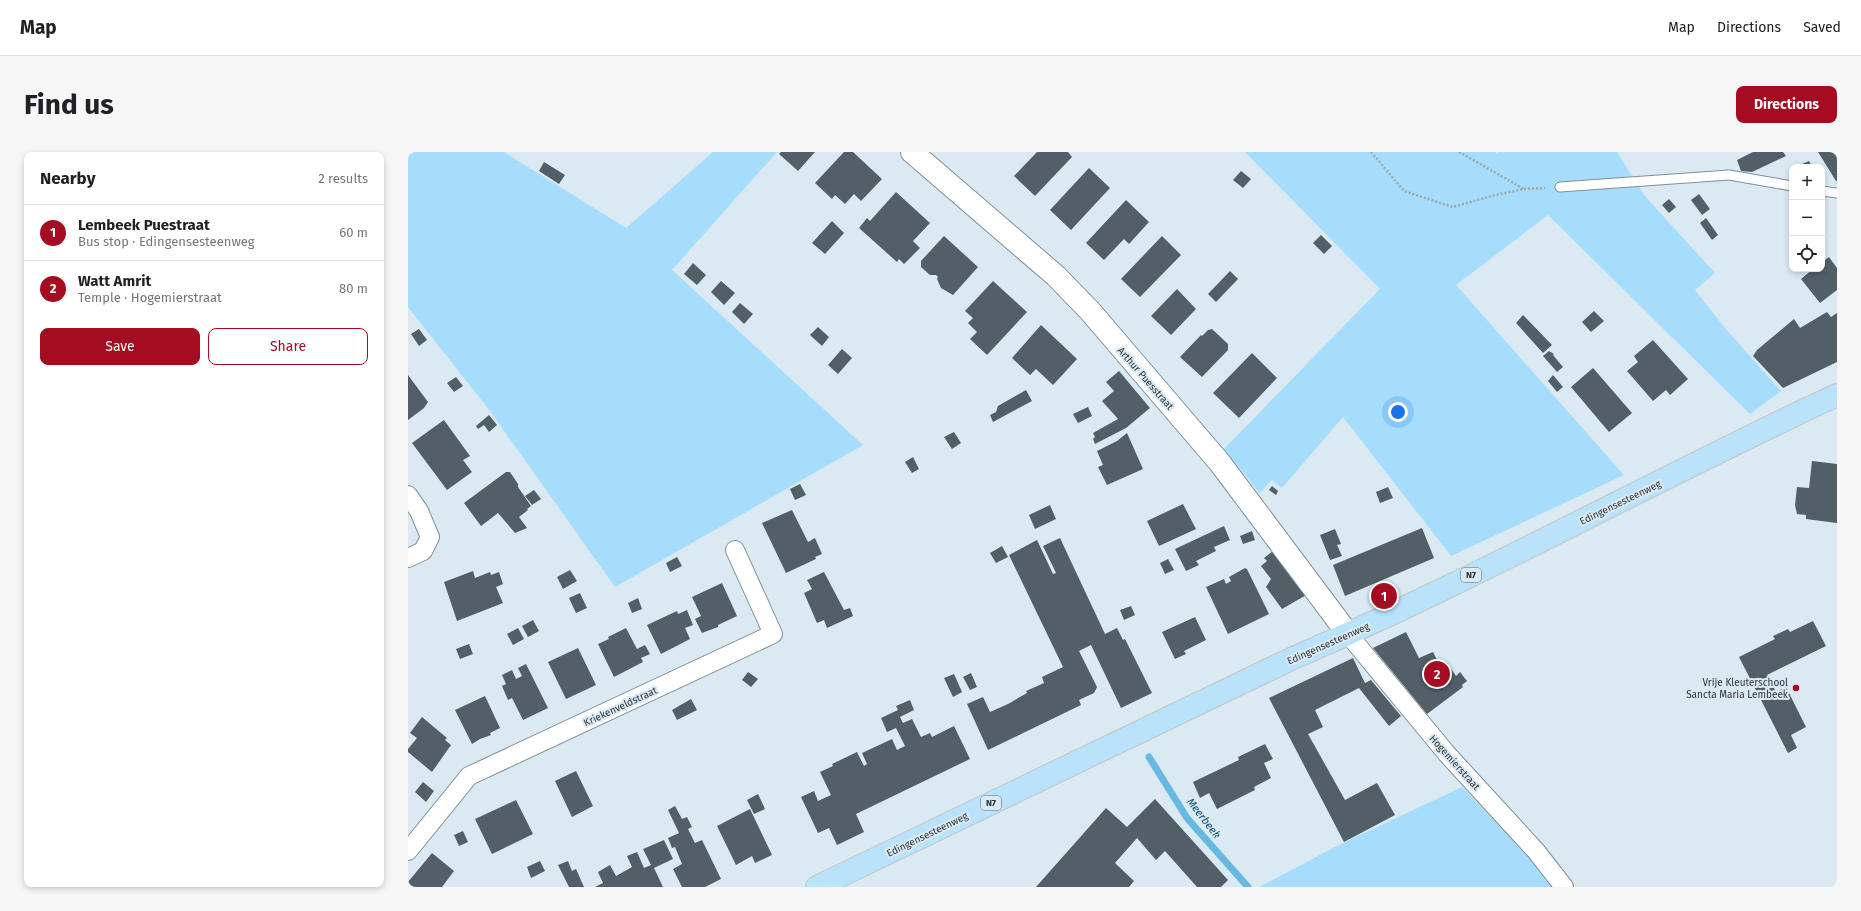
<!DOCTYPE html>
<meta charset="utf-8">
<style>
body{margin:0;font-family:"Fira Sans",sans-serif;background:#f6f6f6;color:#202124}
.controls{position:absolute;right:12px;top:12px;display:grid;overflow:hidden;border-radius:8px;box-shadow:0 2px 6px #0003}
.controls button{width:36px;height:36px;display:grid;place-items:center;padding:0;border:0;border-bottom:1px solid #e0e0e0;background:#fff;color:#202124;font:20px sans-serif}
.you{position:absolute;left:990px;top:260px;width:14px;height:14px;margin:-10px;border:3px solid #fff;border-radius:50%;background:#1a73e8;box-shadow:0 0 0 6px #1a73e833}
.badge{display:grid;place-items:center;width:26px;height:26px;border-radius:50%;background:#a50b21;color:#fff;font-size:13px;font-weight:700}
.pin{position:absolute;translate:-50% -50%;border:2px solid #fff;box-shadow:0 1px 4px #0006}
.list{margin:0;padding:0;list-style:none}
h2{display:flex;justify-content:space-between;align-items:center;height:52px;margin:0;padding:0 16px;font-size:17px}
h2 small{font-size:13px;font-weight:400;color:#757577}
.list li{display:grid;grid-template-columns:26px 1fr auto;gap:12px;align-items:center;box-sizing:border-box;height:56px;padding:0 16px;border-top:1px solid #e0e0e0}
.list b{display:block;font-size:15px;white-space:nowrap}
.list p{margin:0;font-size:13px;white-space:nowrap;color:#757577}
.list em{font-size:13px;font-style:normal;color:#757577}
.actions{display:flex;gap:8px;padding:12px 16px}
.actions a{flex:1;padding:9px 0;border:1px solid #a50b21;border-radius:8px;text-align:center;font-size:14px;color:#a50b21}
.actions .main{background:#a50b21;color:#fff}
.icon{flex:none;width:22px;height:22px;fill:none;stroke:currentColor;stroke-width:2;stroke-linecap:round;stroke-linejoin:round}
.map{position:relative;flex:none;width:1429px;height:735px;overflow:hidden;border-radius:8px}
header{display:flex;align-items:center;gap:24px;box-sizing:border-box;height:56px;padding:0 20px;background:#fff;border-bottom:1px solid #e0e0e0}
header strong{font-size:19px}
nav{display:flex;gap:22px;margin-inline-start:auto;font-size:14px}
.intro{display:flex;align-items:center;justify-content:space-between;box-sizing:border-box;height:96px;padding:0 24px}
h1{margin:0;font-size:28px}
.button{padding:10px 18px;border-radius:8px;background:#a50b21;color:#fff;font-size:14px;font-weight:700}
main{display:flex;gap:24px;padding:0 24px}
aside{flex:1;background:#fff;border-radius:8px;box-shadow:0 2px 6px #0003}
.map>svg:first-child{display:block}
</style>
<header>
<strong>Map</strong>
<nav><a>Map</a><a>Directions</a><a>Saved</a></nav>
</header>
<div class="intro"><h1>Find us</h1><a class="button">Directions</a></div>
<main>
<aside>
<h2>Nearby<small>2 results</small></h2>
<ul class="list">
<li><span class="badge">1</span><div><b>Lembeek Puestraat</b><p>Bus stop · Edingensesteenweg</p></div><em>60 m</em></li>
<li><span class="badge">2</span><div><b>Watt Amrit</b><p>Temple · Hogemierstraat</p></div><em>80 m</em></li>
</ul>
<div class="actions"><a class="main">Save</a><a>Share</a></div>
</aside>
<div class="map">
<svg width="1429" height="735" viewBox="0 0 1429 735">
<rect width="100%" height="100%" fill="#dae9f2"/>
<g fill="#a6ddfc">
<polygon points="0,0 96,0 218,76 305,0 369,0 264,118 455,293 207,435 82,259 0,155"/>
<polygon points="837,0 1087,0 1091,2 1090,0 1209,0 1236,43 1307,121 1287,138 1317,176 1373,239 1342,262 1140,63 1048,133 1216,323 1043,404 935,265 874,336 864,328 852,341 816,297 972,137"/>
<polygon points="1054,635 1123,705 1146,735 851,735 929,694"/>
</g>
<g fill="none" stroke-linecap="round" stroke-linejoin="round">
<polyline stroke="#67b9e4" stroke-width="7" points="741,605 779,666 840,735"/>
</g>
<g fill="#535f67">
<polygon points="373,0 407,0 390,19 371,2"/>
<polygon points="436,0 445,0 474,27 453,49 446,42 437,52 427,43 424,47 407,31"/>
<polygon points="629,0 660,0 664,5 627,44 606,24"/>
<polygon points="1345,0 1375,0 1378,4 1344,20 1333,19 1329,8"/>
<polygon points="1410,0 1429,0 1429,29 1428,29"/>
<polygon points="1401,9 1404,15 1395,15 1394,12"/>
<polygon points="136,10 157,23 151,32 131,19"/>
<polygon points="681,16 702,36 663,78 642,58"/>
<polygon points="833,19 843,27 835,36 825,28"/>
<polygon points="488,40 522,71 505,89 512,96 496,112 491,107 489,110 451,76 459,66 462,69"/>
<polygon points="1291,42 1302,57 1294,63 1283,48"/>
<polygon points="1261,47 1268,55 1261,61 1254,53"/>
<polygon points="718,48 741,70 721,92 716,87 696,108 678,91"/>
<polygon points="1298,66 1310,83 1304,88 1292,71"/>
<polygon points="424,69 436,81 417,102 404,91"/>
<polygon points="913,83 924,94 916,102 905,91"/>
<polygon points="536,84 570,115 545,143 533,136 529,127 530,125 528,123 522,123 513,115 513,109"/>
<polygon points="754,84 773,103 732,145 713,127"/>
<polygon points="1421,105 1429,116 1429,138 1412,151 1393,127 1405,117 1414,117 1414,110"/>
<polygon points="285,111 298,123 289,133 276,122"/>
<polygon points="822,119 830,127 808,150 800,142"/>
<polygon points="313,129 327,141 316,153 303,140"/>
<polygon points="585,129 619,160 579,203 562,187 569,180 560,171 565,166 557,159"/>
<polygon points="769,137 788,157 763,183 743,164"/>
<polygon points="332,151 345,162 336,172 324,160"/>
<polygon points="1186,159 1196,169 1183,180 1174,170"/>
<polygon points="1419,160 1423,165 1429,161 1429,210 1375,236 1345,204 1349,198 1386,167 1392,176"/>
<polygon points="1115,163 1144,193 1135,201 1108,171"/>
<polygon points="633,173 669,207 645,233 628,217 622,223 604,206"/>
<polygon points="410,175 421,185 414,194 402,183"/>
<polygon points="11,177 19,188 11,194 3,182"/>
<polygon points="804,177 820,192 820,198 794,225 772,205 793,183 794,184 800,178"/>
<polygon points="1245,188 1280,227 1262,243 1258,238 1245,249 1219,219 1230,210 1226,204"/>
<polygon points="434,197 444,206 430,222 420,213"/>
<polygon points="1141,199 1146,202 1145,203 1155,215 1149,220 1135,204"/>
<polygon points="844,201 869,226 831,266 805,241"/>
<polygon points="1185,216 1224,261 1201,280 1163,235"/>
<polygon points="711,219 742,256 718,276 687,292 685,287 687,285 685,281 710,267 694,249 706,239 698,230"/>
<polygon points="0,223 20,250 16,256 0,268"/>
<polygon points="1145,223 1155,235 1149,240 1140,229"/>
<polygon points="48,225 55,234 46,240 39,231"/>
<polygon points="618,238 624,249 585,270 582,263 588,260 590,254"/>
<polygon points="680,255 684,264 670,271 665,262"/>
<polygon points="81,263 89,273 81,280 76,273 70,277 68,274"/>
<polygon points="36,268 62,304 55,308 64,320 39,338 4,291"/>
<polygon points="546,280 553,291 544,297 536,285"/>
<polygon points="719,281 735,317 699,333 690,315 695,313 689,299 709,289"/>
<polygon points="505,305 511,317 504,321 497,310"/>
<polygon points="1404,309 1429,312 1429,371 1398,367 1398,363 1389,362 1387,353 1389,335 1401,336"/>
<polygon points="98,320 102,320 110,332 110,335 123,354 119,357 120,358 111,365 119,376 107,381 90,361 73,374 56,351"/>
<polygon points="392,332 398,343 387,348 382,337"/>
<polygon points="864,334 870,339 868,343 861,338"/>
<polygon points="980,335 985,346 972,351 968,340"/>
<polygon points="126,338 133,347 124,353 117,344"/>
<polygon points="775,352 788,377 751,394 739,369"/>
<polygon points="642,353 648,367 627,377 621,363"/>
<polygon points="384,358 400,390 407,386 414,402 407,405 408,407 378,421 354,371"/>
<polygon points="816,374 822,388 806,395 808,399 788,409 791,413 778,419 767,397"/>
<polygon points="1014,376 1026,406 937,444 925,413"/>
<polygon points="927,377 933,392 929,393 934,404 922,408 912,383"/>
<polygon points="844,379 847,388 835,392 832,384"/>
<polygon points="652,386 697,482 709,476 715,488 717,487 744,541 713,556 683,493 671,499 689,535 686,541 671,548 673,553 580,598 559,552 575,545 582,560 600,552 619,541 618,539 636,531 634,525 655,515 601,403 629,388 645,422 648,421 635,394"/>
<polygon points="594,394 600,405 588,411 582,401"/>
<polygon points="865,399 900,442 874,457 858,435 863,427 853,414 859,409 856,406"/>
<polygon points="269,405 274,414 262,420 258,411"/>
<polygon points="760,407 766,418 757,422 752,411"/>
<polygon points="837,416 839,417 861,462 820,482 798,435 816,427 818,432 823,429 821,425"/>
<polygon points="162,418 169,429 155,437 149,425"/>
<polygon points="65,419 67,426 82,420 83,423 91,420 95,432 88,435 95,451 49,469 36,430"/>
<polygon points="416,420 436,458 442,456 445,464 419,476 416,468 409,471 396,441 404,437 399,428"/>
<polygon points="314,431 329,464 310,473 310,475 294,481 287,467 293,464 284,445"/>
<polygon points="172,441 179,456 168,461 161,446"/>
<polygon points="230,446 234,457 224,461 220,451"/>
<polygon points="723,454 727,463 716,468 712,458"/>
<polygon points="279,458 285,473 277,476 282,487 253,502 239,473 269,459 270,462"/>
<polygon points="787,465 798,488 776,499 778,502 767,507 754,480"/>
<polygon points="125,468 131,479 120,485 114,474"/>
<polygon points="1405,469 1418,494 1359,523 1368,540 1378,535 1398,575 1383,583 1389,596 1380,601 1331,505 1367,487 1365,484 1380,477 1382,480"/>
<polygon points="110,476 116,487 105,493 99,482"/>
<polygon points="218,476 229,497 237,493 242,502 233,506 235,510 206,525 190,492 201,487 200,485"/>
<polygon points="998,480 1011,506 1025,500 1033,516 1039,511 1048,524 1052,520 1059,529 1054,533 1055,535 1019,562 965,496"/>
<polygon points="61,492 65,502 52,507 48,497"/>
<polygon points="170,496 188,533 158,547 140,510"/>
<polygon points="945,506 957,531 963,528 993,564 981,574 951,536 907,558 915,575 900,582 937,648 969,631 987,663 936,690 861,546"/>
<polygon points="118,512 140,556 115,568 104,546 100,548 94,534 98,532 94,523 104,518 108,527 114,524 110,516"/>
<polygon points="340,520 350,527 343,535 334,528"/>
<polygon points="563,521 569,535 562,538 555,525"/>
<polygon points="546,522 554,540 545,545 536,526"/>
<polygon points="77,544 92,576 82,581 83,583 72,587 64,592 47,558"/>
<polygon points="283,547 289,558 269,568 264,558"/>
<polygon points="502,548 506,558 492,565 495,571 504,567 513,585 522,581 524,585 546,574 562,607 448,662 456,680 429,693 421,676 410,681 393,645 406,639 410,649 423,643 412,620 425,614 424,612 449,600 456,614 459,612 454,601 484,587 489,598 497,594 488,576 479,580 473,566 490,558 488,554"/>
<polygon points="14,565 39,586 37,588 43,593 24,620 0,600 0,597 9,586 2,581"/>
<polygon points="857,592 865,607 856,611 863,626 846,635 847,638 809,657 801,641 792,646 785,630 831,608 830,605"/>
<polygon points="168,619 185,654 164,665 147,629"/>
<polygon points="15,630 26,639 18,650 7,640"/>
<polygon points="350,642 357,657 346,662 339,648"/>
<polygon points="747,647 820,728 813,735 789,735 757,699 748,708 729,686 707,711 726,729 721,735 628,735 698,656 719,675"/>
<polygon points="108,648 125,682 84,702 67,667"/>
<polygon points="267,654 274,667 279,665 284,675 280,677 287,691 294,688 313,727 297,735 274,735 265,717 274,712 267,695 264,696 260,686 271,681 260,658"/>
<polygon points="342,657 364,703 347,711 344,704 328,713 309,674"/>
<polygon points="55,679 60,690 51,694 46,683"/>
<polygon points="256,688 265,707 246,716 255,735 187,735 195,731 190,720 202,713 208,724 224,715 219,704 229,700 236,716 243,713 235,697"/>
<polygon points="24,701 46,719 34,735 0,735 0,730"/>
<polygon points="132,709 137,719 123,726 119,715"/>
<polygon points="160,709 164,719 168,717 176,735 161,735 150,713"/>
</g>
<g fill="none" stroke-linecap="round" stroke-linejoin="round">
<defs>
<g id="service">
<polyline points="1152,35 1321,23 1384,34"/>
<polyline points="1414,39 1429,41"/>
</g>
<g id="minor">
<polyline points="0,343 11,359 22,385 15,399 0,406"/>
<polyline points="940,482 1039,602 1128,699 1156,735"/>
<polyline points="0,699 61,624 365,482 327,398"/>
</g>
<polyline id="tertiary" points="504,0 648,124 682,159 812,311 940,482"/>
<path id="primary" d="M 409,735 L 883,507 C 1069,427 1246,328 1429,243"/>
</defs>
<use href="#service" stroke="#818f97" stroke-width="11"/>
<use href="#minor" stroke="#818f97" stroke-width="20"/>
<use href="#tertiary" stroke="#818f97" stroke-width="24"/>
<use href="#primary" stroke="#c4c6c7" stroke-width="24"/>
<g stroke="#9ca7ae" stroke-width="2.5" stroke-dasharray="2 2" stroke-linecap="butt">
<polyline points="963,0 996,39 1045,55 1087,43 1116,37 1137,36"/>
<polyline points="1051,0 1116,37"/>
</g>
<use href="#service" stroke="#fff" stroke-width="9"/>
<use href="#minor" stroke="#fff" stroke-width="18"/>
<use href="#tertiary" stroke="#fff" stroke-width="22"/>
<use href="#primary" stroke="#b8e3fb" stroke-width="22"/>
</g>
<circle fill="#a50b21" stroke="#dae9f2" stroke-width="1.5" cx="1388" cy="536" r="4"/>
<g text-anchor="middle" stroke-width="4" stroke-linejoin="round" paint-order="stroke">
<g fill="#dae9f2" stroke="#61696e" stroke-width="1">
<rect x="1053" y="416" width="20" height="14" rx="3"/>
<rect x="573" y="644" width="20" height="14" rx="3"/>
</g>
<g font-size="9" font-weight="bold" fill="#2d3236">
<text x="1063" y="426">N7</text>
<text x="583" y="654">N7</text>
</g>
<g font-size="10" fill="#2d3236" stroke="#dae9f2">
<text transform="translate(738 226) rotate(49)" y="4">Arthur Puesstraat</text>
<text transform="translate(1212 350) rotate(-26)" y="4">Edingensesteenweg</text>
<text transform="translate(920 491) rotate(-24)" y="4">Edingensesteenweg</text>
<text transform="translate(212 554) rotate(-25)" y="4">Kriekenveldstraat</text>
<text transform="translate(1047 610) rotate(48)" y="4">Hogemierstraat</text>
<text transform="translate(519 682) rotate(-26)" y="4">Edingensesteenweg</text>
</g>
<g font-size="10" fill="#2d3236" stroke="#dae9f2" text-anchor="end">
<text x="1380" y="534">Vrije Kleuterschool<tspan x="1380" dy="12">Sancta Maria Lembeek</tspan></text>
</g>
<g font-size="11" font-style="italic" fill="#0f526f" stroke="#dae9f2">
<text transform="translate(796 666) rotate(52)" y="4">Meerbeek</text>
</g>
</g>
</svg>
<div class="controls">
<button>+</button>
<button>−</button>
<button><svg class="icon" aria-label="locate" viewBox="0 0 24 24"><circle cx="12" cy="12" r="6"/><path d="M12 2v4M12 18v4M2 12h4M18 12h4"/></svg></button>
</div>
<div class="you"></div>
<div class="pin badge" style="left:976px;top:444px">1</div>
<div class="pin badge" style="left:1029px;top:522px">2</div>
</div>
</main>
